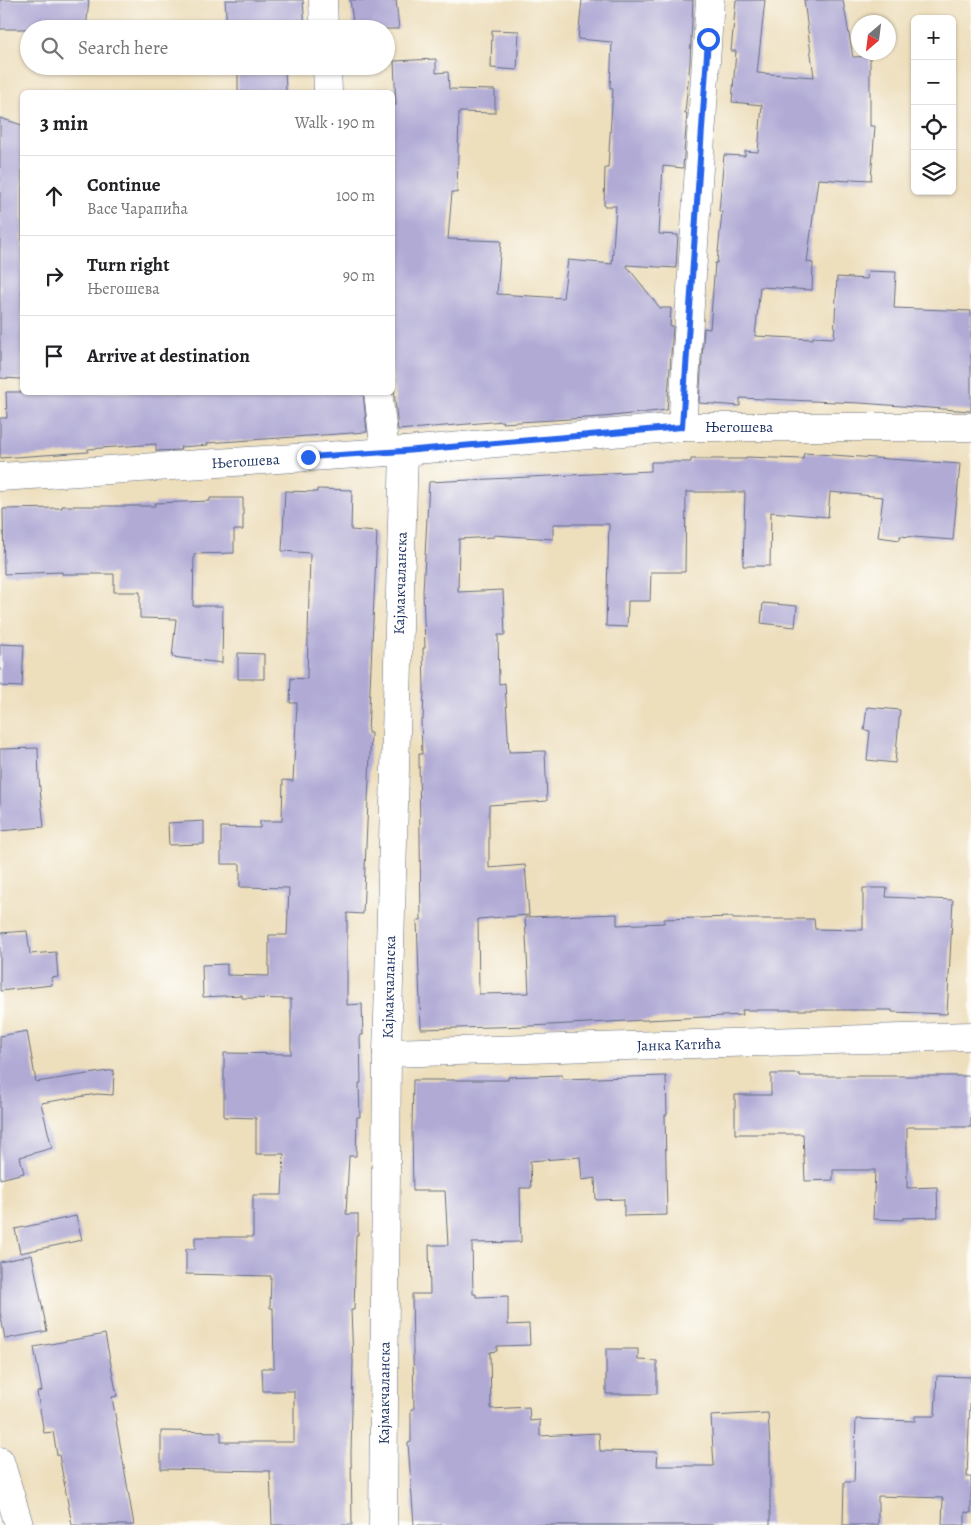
<!DOCTYPE html>
<meta charset="utf-8">
<style>
body{margin:0;font-family:Alegreya,serif;background:#f2f2f2;color:#202124}
.controls{position:absolute;right:15px;top:15px;display:grid;overflow:hidden;border-radius:8px;box-shadow:0 1px 4px #0004}
.controls button{width:45px;height:45px;display:grid;place-items:center;padding:0;border:0;border-bottom:1px solid #e0e0e0;background:#fff;color:#202124;font:25px sans-serif}
.compass{position:absolute;left:851px;top:15px;width:45px;height:45px;border-radius:50%;background:#fff;box-shadow:0 1px 4px #0004;rotate:208deg}
.stop{position:absolute;width:15px;height:15px;margin:-11px;border:4px solid #2563eb;border-radius:50%;background:#fff}
.stop.end{background:#2563eb;border-color:#fff;box-shadow:0 1px 5px #0008}
.list{margin:0;padding:0;list-style:none}
h2{display:flex;justify-content:space-between;align-items:center;height:65px;margin:0;padding:0 20px;font-size:21px}
h2 small{font-size:16px;font-weight:400;color:#757577}
.list li{display:grid;grid-template-columns:32px 1fr auto;gap:15px;align-items:center;box-sizing:border-box;height:80px;padding:0 20px;border-top:1px solid #e0e0e0}
.list b{display:block;font-size:19px;white-space:nowrap}
.list p{margin:0;font-size:16px;white-space:nowrap;color:#757577}
.list em{font-size:16px;font-style:normal;color:#757577}
.icon{flex:none;width:28px;height:28px;fill:none;stroke:currentColor;stroke-width:2;stroke-linecap:round;stroke-linejoin:round}
.map{position:relative;flex:none;width:971px;height:1525px;overflow:hidden}
.search{position:absolute;background:#fff;box-shadow:0 1px 4px #0004;left:20px;top:20px;width:375px;height:55px;display:flex;align-items:center;gap:12px;box-sizing:border-box;padding:0 18px;border-radius:28px;color:#757577;font-size:19px}
.panel{position:absolute;background:#fff;box-shadow:0 1px 4px #0004;left:20px;top:90px;width:375px;height:305px;border-radius:8px}
.map>svg:first-child{display:block}
</style>
<div class="map">
<svg width="971" height="1525" viewBox="0 0 971 1525">
<rect width="100%" height="100%" fill="#fdfcf7"/>
<filter id="ink" filterUnits="userSpaceOnUse"><feTurbulence type="fractalNoise" baseFrequency=".02" numOctaves="2"/><feDisplacementMap in="SourceGraphic" scale="10" xChannelSelector="R" yChannelSelector="G"/><feConvolveMatrix kernelMatrix="1 2 1 2 8 2 1 2 1" color-interpolation-filters="sRGB"/></filter>
<filter id="wash" filterUnits="userSpaceOnUse"><feTurbulence type="fractalNoise" baseFrequency=".0096" numOctaves="4" result="noise"/><feDisplacementMap in="SourceGraphic" scale="20" xChannelSelector="R" yChannelSelector="G"/><feGaussianBlur stdDeviation="1.12" result="paint"/><feColorMatrix in="noise" values="0 0 0 0 0 0 0 0 0 0 0 0 0 0 0 0 0 1.4 0 .05"/><feComposite in="paint" operator="in"/></filter>
<g filter="url(#wash)">
<rect width="100%" height="100%" fill="#eddebc"/>
<g id="blocks">
<g fill="#b0aad5">
<polygon points="0,0 89,0 86,29 0,29"/>
<polygon points="225,0 303,0 305,29 227,29"/>
<polygon points="350,0 396,0 399,29 354,29"/>
<polygon points="582,0 693,0 690,62 685,113 687,113 683,168 663,166 659,234 678,235 676,268 626,265 660,308 671,308 670,326 673,326 667,410 603,417 502,423 503,421 398,430 392,369 392,106 396,105 394,61 436,59 436,73 448,72 449,89 495,90 495,113 459,112 457,193 452,192 448,239 501,241 497,294 563,298 568,260 612,264 616,206 604,206 605,168 608,168 613,88 610,88 612,42 578,39"/>
<polygon points="736,0 765,0 757,73 814,77 804,0 843,0 853,57 870,56 870,126 875,126 871,180 850,179 850,181 818,179 807,262 813,263 812,290 760,287 755,336 813,339 813,337 834,338 837,277 867,279 868,271 896,272 894,308 971,311 971,411 860,403 740,398 740,406 699,403 704,328 710,329 715,263 717,263 722,212 719,211 724,155 745,156 745,151 758,152 762,105 732,102 736,51 731,51"/>
<polygon points="492,30 519,31 517,70 491,68"/>
<polygon points="231,66 285,66 286,92 238,92 238,73 231,73"/>
<polygon points="0,118 22,125 22,379 0,378"/>
<polygon points="6,392 363,392 367,432 207,443 208,445 180,447 181,450 156,451 156,444 88,449 88,452 0,458 0,418 7,418"/>
<polygon points="804,453 960,464 953,540 900,536 900,540 878,537 883,497 830,492 828,517 771,512 770,566 743,566 745,492 686,492 685,572 651,572 650,601 628,601 627,627 606,626 609,524 553,524 553,539 494,535 494,537 459,539 458,592 503,590 505,635 498,635 499,684 505,683 509,752 545,751 547,801 489,805 489,868 525,865 529,915 478,919 479,994 529,993 525,917 617,914 617,925 664,923 664,919 733,917 733,919 814,919 815,929 863,930 863,888 887,888 886,897 953,900 947,1014 892,1012 892,1010 742,1010 743,1015 530,1026 421,1029 417,920 421,920 419,754 422,754 421,720 423,720 424,691 423,648 425,648 423,592 429,482 651,471 651,462 691,462 691,459 746,459 746,457 803,459"/>
<polygon points="317,489 352,490 351,530 377,532 368,733 371,733 363,914 347,913 347,1005 362,1004 363,1035 360,1035 361,1083 359,1083 360,1117 357,1117 356,1156 349,1156 346,1214 358,1214 358,1235 356,1235 354,1310 351,1310 353,1361 351,1453 352,1525 272,1525 270,1471 161,1469 161,1431 221,1432 221,1442 294,1442 294,1391 263,1391 262,1368 274,1368 273,1308 270,1308 271,1276 186,1274 186,1249 195,1249 195,1237 253,1237 253,1195 282,1195 284,1154 256,1154 256,1118 224,1117 224,1053 291,1054 291,999 242,998 242,995 203,997 202,965 227,964 227,975 269,976 269,935 287,935 289,888 240,887 240,864 221,864 221,827 260,828 260,821 282,821 283,780 293,781 297,703 290,703 291,678 307,679 310,553 282,551 285,491 317,492"/>
<polygon points="210,498 243,498 243,530 234,530 234,553 194,554 193,606 223,606 222,663 172,657 176,619 140,618 140,592 114,592 114,574 62,574 62,572 4,574 3,509 62,508 62,506 155,506 155,503 210,501"/>
<polygon points="763,603 797,606 795,627 761,623"/>
<polygon points="0,644 24,645 22,687 0,686"/>
<polygon points="238,653 264,654 264,679 238,679"/>
<polygon points="867,707 900,710 895,763 867,760 870,731 864,730"/>
<polygon points="38,748 39,779 44,827 0,831 0,749"/>
<polygon points="204,821 204,844 169,845 168,823"/>
<polygon points="27,931 30,954 56,952 58,977 51,978 52,985 0,991 0,933"/>
<polygon points="27,1031 36,1082 114,1070 113,1095 97,1094 41,1103 52,1148 20,1157 24,1173 0,1179 0,1036"/>
<polygon points="771,1074 800,1074 800,1076 971,1076 971,1127 907,1127 907,1188 937,1187 938,1217 903,1218 903,1220 873,1219 875,1170 833,1170 833,1180 805,1181 803,1134 735,1134 735,1095 771,1095"/>
<polygon points="562,1075 562,1079 666,1076 667,1115 665,1115 667,1215 624,1216 624,1199 596,1200 595,1178 582,1180 580,1157 530,1161 531,1188 520,1188 521,1242 472,1243 473,1294 476,1294 476,1297 508,1296 508,1325 529,1324 530,1345 497,1346 497,1351 490,1352 491,1409 529,1407 530,1421 540,1420 540,1436 599,1433 600,1451 658,1452 657,1466 714,1466 711,1416 768,1413 770,1447 770,1525 414,1525 408,1443 411,1442 411,1409 414,1409 412,1294 430,1294 429,1245 448,1245 445,1191 413,1191 412,1129 413,1080 508,1080 508,1077"/>
<polygon points="76,1216 82,1240 20,1253 15,1229"/>
<polygon points="32,1255 47,1331 5,1339 0,1312 0,1262"/>
<polygon points="105,1334 117,1396 112,1397 134,1525 72,1525 59,1455 57,1455 53,1432 44,1433 37,1392 42,1391 34,1347"/>
<polygon points="606,1349 638,1349 638,1360 657,1361 657,1394 606,1394"/>
<polygon points="937,1376 971,1377 967,1477 971,1477 971,1513 965,1512 965,1525 942,1525 943,1498 878,1496 878,1525 843,1525 844,1482 854,1482 856,1419 915,1421 915,1416 935,1416"/>
</g>
</g>
</g>
<g filter="url(#ink)">
<use href="#blocks" fill-opacity="0" stroke="#646c7f" stroke-width="1"/>
<g fill="none" stroke-linecap="round" stroke-linejoin="round">
<defs>
<g id="street">
<polyline points="323,0 324,29"/>
<polyline points="327,66 328,92"/>
<polyline points="378,392 385,452"/>
<polyline points="682,427 710,0"/>
<path id="s1" d="M 0,477 L 404,451 L 682,427 L 971,427"/>
<path id="s2" d="M 387,1053 L 971,1036"/>
<polyline points="0,1461 19,1525"/>
<path id="s3" d="M 383,1525 L 387,1053 L 404,451"/>
</g>
</defs>
<use href="#street" stroke="#646c7f" stroke-width="29"/>
<use href="#street" stroke="#fff" stroke-width="28"/>
</g>
</g>
<g fill="none" stroke-linecap="round" stroke-linejoin="round" filter="url(#ink)">
<polyline stroke="#2563eb" stroke-width="6" points="308,457 404,451 682,427 708,39"/>
</g>
<g text-anchor="middle" stroke-width="4" stroke-linejoin="round" paint-order="stroke">
<g font-size="15" fill="#1b2f5e" stroke="#fdfcf7">
<text dy="5" stroke="none"><textPath href="#s1" startOffset="741">Његошева</textPath></text>
<text dy="5" stroke="none"><textPath href="#s1" startOffset="246">Његошева</textPath></text>
<text dy="5" stroke="none"><textPath href="#s3" startOffset="942">Кајмакчаланска</textPath></text>
<text dy="5" stroke="none"><textPath href="#s3" startOffset="538">Кајмакчаланска</textPath></text>
<text dy="5" stroke="none"><textPath href="#s2" startOffset="292">Јанка Катића</textPath></text>
<text dy="5" stroke="none"><textPath href="#s3" startOffset="132">Кајмакчаланска</textPath></text>
</g>
</g>
</svg>
<div class="controls">
<button>+</button>
<button>−</button>
<button><svg class="icon" aria-label="locate" viewBox="0 0 24 24"><circle cx="12" cy="12" r="6"/><path d="M12 2v4M12 18v4M2 12h4M18 12h4"/></svg></button>
<button><svg class="icon" aria-label="layers" viewBox="0 0 24 24"><path d="M12 4l9 5-9 5-9-5zM3 14l9 5 9-5"/></svg></button>
</div>
<svg class="compass" viewBox="-18 -18 36 36"><path d="M0-13l5 13h-10z" fill="#e53935"/><path d="M0 13l5-13h-10z" fill="#757577"/></svg>
<div class="stop" style="left:708px;top:39px"></div>
<div class="stop end" style="left:308px;top:457px"></div>
<div class="search"><svg class="icon" aria-label="search" viewBox="0 0 24 24"><circle cx="10" cy="10" r="6"/><path d="M15 15l6 6"/></svg>Search here</div>
<section class="panel">
<h2>3 min<small>Walk · 190 m</small></h2>
<ul class="list">
<li><svg class="icon" aria-label="ahead" viewBox="0 0 24 24"><path d="M12 20V5M6 11l6-6 6 6"/></svg><div><b>Continue</b><p>Васе Чарапића</p></div><em>100 m</em></li>
<li><svg class="icon" aria-label="right" viewBox="0 0 24 24"><path d="M7 20v-9h11M14 6l5 5-5 5"/></svg><div><b>Turn right</b><p>Његошева</p></div><em>90 m</em></li>
<li><svg class="icon" aria-label="arrive" viewBox="0 0 24 24"><path d="M6 21V4h12l-3 4 3 4H6"/></svg><div><b>Arrive at destination</b></div></li>
</ul>
</section>
</div>
